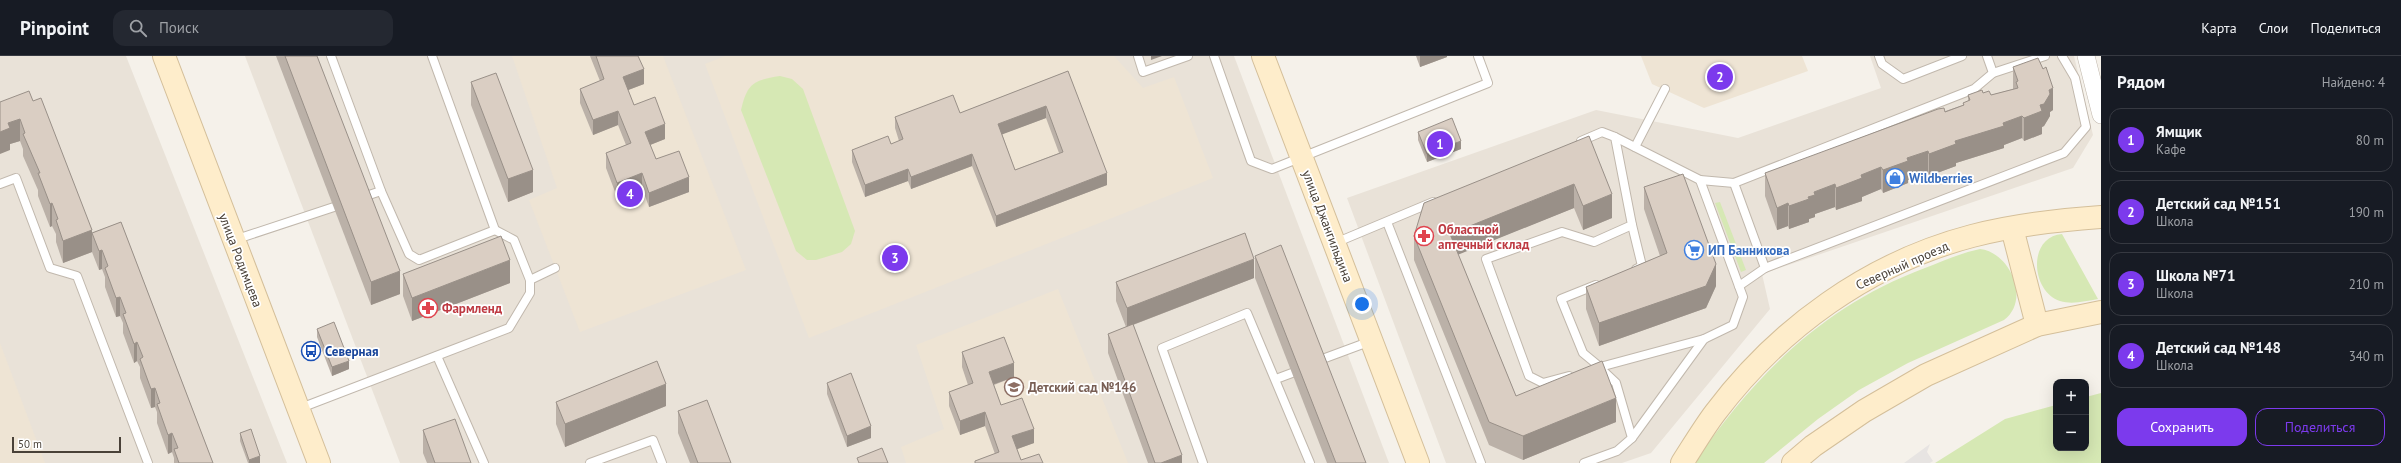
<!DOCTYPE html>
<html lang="ru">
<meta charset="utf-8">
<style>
body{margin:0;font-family:"PT Sans",sans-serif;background:#242831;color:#f1f3f6}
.controls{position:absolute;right:12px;bottom:12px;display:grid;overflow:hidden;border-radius:8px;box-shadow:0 4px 16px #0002}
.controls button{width:36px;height:36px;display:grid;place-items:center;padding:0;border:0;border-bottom:1px solid #363941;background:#171b24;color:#f1f3f6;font:20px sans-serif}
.scale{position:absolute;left:12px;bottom:10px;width:109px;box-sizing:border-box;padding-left:4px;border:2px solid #494138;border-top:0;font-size:11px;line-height:14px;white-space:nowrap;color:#494138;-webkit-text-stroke:3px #fff;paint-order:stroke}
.you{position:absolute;left:1362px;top:248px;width:14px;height:14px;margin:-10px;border:3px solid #fff;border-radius:50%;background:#1a73e8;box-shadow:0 0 0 6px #1a73e833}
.badge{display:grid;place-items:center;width:26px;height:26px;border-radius:50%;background:#7c3aed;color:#fff;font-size:13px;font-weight:700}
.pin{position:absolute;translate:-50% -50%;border:2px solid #fff;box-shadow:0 1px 4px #0006}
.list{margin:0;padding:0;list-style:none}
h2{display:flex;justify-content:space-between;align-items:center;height:52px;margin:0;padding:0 16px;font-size:17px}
h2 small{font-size:13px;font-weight:400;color:#9ea1a6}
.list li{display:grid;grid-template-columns:26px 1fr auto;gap:12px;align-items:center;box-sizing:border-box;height:64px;margin:0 8px 8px;padding:0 8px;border:1px solid #363941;border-radius:12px}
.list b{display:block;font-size:15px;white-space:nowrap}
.list p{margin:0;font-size:13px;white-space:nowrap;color:#9ea1a6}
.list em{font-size:13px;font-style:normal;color:#9ea1a6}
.actions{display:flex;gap:8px;padding:12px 16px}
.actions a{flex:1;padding:9px 0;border:1px solid #7c3aed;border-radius:12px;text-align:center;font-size:14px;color:#7c3aed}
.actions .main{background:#7c3aed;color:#fff}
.icon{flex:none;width:22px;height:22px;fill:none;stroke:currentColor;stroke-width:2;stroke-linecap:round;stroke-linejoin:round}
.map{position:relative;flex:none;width:2101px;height:407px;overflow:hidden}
header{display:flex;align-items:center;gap:24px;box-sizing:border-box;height:56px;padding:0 20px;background:#171b24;border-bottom:1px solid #363941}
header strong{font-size:19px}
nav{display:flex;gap:22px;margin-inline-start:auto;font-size:14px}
.search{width:280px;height:36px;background:#242831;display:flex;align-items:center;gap:10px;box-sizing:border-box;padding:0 14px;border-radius:12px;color:#9ea1a6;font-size:15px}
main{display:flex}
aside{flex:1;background:#171b24}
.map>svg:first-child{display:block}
</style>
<header>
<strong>Pinpoint</strong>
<div class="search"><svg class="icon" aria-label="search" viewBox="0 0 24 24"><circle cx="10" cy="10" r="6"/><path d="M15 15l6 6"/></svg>Поиск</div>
<nav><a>Карта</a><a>Слои</a><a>Поделиться</a></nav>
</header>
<main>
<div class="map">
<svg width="2101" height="407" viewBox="0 0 2101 407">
<rect width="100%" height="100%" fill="#f5f1ea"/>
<g fill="#e9e2d8">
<polygon points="0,0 126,0 287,407 0,407"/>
<polygon points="245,0 1234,0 1389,407 400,407"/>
<polygon points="1870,0 2074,0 2093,79 2073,112 1762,218 1770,253 1651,397 1622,407 1446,407 1347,142 1596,54 1738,82 1881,32"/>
</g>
<g fill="#eee4d4">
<polygon points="512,0 663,0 746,214 580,276 529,144 557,132"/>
<polygon points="725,0 1114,0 1143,32 1174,21 1213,122 809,282 705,8"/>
<polygon points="1641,0 1802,0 1808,15 1704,52 1652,28"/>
<polygon points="1058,233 1128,407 906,407 901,391 944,373 916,289"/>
<polygon points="0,287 45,407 0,407"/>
</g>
<g fill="#d6e8b4">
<path d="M 780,20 L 792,23 L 803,33 L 855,175 L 851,188 L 842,196 L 816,204 L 807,204 L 796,195 L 741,54 C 747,27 754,24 780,20 Z"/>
<polygon points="1720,146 1746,214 1741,216 1715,147"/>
<path d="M 2062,178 L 2098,243 C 2086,245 2072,249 2060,245 C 2031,236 2027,181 2062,178 Z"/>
<path d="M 1980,193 C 2010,196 2031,244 2004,264 L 1908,307 L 1859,334 L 1818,363 L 1764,407 L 1694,407 C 1755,319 1823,250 1925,212 C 1943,205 1961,197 1980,193 Z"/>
<polygon points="2101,337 2101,407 1935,407 2005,363 2056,349 2056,392 2086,392 2086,341"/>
</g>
<polygon fill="#e7e4e2" points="1930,388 1927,396 1933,405 1930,407 1904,407"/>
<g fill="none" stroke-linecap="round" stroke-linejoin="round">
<defs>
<g id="lane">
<polyline points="331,0 381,135 409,198 419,204 495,174 432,0"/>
<polyline points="1138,0 1143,16 1188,0"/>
<polyline points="1214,0 1251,105 1272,113 1488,27 1478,0"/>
<polyline points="1879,0 1882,8 1903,23 1962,0"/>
<polyline points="1987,0 1993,17"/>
<polyline points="1615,81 1700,124 1743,241 1733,269 1704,283 1632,382"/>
<polyline points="1635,91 1665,33"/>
<polyline points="1700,124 1734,127 1974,33 1993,17 2045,0"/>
<polyline points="1734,127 1765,212"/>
<polyline points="0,128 16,122 50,212 77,220 148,407"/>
<polyline points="363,141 381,135"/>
<polyline points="1387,166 1481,407"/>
<polyline points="1632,169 1642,210 1636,213"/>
<polyline points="234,184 334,151"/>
<polyline points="1335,187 1433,146"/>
<polyline points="530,224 555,212"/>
<polyline points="1596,229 1561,243 1583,297 1600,311 1704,283"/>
<polyline points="1739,230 1765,212 2064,97 2086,71 2075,22 2062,0"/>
<polyline points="437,300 484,407"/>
<polyline points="1317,305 1371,285"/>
<polyline points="1569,320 1543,327 1529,320 1486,203 1562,176 1594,186 1632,169 1615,81 1602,76 1581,85"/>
<polyline points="1276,323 1292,317"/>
<polyline points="298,353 509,272 530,237 530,224 514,184 495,174"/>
<polyline points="590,407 653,384 662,407"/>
<polyline points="1203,407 1162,292 1247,257 1310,407"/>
<polyline points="1584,407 1617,395 1632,382 1616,327 1599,311"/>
</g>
<polyline id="street" points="2086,0 2101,59"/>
<g id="secondary">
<polyline points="164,0 319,407"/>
<polyline points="1263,0 1418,407"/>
<polyline points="2012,172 2037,269"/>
<path d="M 1682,407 C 1693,390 1703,373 1715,357 C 1779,272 1869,207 1972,180 C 2014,169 2058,164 2101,161"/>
<polyline points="1793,407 1813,390 1864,355 1926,319 2037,269 2101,256"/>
</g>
</defs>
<use href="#lane" stroke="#c1b8ad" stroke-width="10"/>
<use href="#street" stroke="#c1b8ad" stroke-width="18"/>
<use href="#secondary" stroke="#d4bf9a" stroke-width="24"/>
<use href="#lane" stroke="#fff" stroke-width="8"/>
<use href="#street" stroke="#fff" stroke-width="17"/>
<use href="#secondary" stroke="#feedcb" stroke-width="22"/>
</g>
<g fill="#bbb1a8" fill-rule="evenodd">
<polygon points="276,0 317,0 400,238 371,249"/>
<polygon points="590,0 638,0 644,28 628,34 634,49 665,83 650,89 656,103 689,136 649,151 642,132 617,141 606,112 606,97 626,89 618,69 593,79 580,47 580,33 600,25"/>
<polygon points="1416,0 1447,0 1447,1 1420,11"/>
<polygon points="2013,11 2053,54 2050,56 2050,60 2044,70 2042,71 2042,78 2024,85 2022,82 2004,89 2004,92 1956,107 1956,110 1929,120 1928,117 1908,124 1908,127 1883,137 1881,133 1862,141 1862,145 1836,154 1835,151 1815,158 1815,161 1809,163 1809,166 1789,173 1788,170 1777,174 1765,140 1765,117 1963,49 1963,47 1968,45 1968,39 1983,37 1991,39 2013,33"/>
<path d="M 1068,15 L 1107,129 L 996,171 L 972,110 L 911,133 L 908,125 L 865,141 L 852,106 L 852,94 L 891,88 L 899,85 L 895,72 L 895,61 L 960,57 ZM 1046,62 L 1059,97 L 1015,114 L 1002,78 Z"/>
<polygon points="471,26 533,136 508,146 471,49"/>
<polygon points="33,45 92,177 121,166 213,407 174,407 174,402 172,396 168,398 157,367 157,356 155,351 151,352 140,322 140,311 137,305 134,307 123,277 123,267 120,260 116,261 105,231 105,221 102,213 99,214 92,196 63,207 56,186 56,178 52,170 50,171 38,140 38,134 23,100 23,93 20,85 10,88 10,94 0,46"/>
<polygon points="1418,76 1461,93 1427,106 1418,84"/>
<polygon points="1589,80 1612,162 1583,174 1574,152 1458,198 1516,340 1616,366 1523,404 1489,389 1414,204 1414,180"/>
<polygon points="1644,131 1716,230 1706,252 1599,290 1586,253 1586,231 1660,200 1644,153"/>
<polygon points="1255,200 1366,407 1327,407 1255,222"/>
<polygon points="403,218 510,227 412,265 403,240"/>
<polygon points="1254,222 1133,269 1182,407 1148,407 1108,297 1108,278 1126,271 1116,245 1116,226"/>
<polygon points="317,273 349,313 332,320 317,281"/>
<polygon points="962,296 1014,321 994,329 1001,349 1034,387 1017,393 1021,404 1043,407 975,407 975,405 995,398 985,370 960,379 949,350 949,336 968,329 962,311"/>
<polygon points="827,327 871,382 847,391 827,338"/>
<polygon points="556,346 666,350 565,391 556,368"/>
<polygon points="678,355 731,407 690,407 678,377"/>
<polygon points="423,374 471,407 427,407 423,397"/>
<polygon points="240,377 260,407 248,407 240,385"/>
</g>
<g fill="#999088">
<polygon points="1151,0 1162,0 1151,4"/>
<polygon points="1420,0 1447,0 1447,1 1420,11"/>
<polygon points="644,13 644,28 623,36 623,21"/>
<polygon points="2053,32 2053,54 2050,56 2050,60 2044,70 2042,71 2042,78 2024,85 2024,62 2040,49 2049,34"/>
<polygon points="1046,50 1046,62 998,80 998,68"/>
<polygon points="618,55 618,69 593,79 593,64"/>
<polygon points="2022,60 2022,82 2004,89 2004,92 1956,107 1956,110 1929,120 1929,98 1955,85"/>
<polygon points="20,63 20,85 10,88 10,94 0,98 0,76 8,67"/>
<polygon points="665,68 665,83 645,91 645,76"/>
<polygon points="1461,85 1461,93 1427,106 1427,98"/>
<polygon points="1928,95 1928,117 1908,124 1908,127 1883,137 1883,114 1907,102"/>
<polygon points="972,98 972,110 911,133 911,121"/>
<polygon points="1881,111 1881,133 1862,141 1862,145 1836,154 1836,132 1861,119"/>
<polygon points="908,113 908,125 865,141 865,129"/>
<polygon points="533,114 533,136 508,146 508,123"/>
<polygon points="642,117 642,132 617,141 617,127"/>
<polygon points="1107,117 1107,129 996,171 996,160"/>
<polygon points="689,121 689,136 649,151 649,137"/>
<polygon points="1574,128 1574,152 1450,202 1450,178"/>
<polygon points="1835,128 1835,151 1815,158 1815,161 1809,163 1809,166 1789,173 1789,150 1808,141 1814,136"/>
<polygon points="1612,138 1612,162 1583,174 1583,150"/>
<polygon points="52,147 52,170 50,171 50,148"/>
<polygon points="1788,147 1788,170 1777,174 1777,152"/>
<polygon points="92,174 92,196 63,207 63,185"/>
<polygon points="102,194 102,213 99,214 99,195"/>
<polygon points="1254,203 1254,222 1127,271 1127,252"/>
<polygon points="510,204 510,227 412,265 412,242"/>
<polygon points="1716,208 1716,230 1706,252 1599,290 1599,267"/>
<polygon points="400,215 400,238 371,249 371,226"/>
<polygon points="120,241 120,260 116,261 116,242"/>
<polygon points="137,286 137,305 134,307 134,288"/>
<polygon points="349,305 349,313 332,320 332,311"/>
<polygon points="1014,307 1014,321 989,330 989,316"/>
<polygon points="666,328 666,350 565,391 565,368"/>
<polygon points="155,332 155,351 151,352 151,333"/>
<polygon points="1616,342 1616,366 1523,404 1523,380"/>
<polygon points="985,356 985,370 960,379 960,365"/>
<polygon points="871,370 871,382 847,391 847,380"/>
<polygon points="1034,373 1034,387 1012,395 1012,380"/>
<polygon points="172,377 172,396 168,398 168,379"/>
<polygon points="1182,399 1182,407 1161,407"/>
<polygon points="260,400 260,407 249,407 249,404"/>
</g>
<g fill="#dacec3" stroke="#999088" fill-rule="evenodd">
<polygon points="285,0 317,0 400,215 371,226"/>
<polygon points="596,0 638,0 644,13 623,21 634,49 655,41 665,68 645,76 656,103 679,95 689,121 649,137 642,117 617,127 606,97 631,87 618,55 593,64 580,33 604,23"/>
<polygon points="2038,2 2043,13 2046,11 2053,32 2049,34 2050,38 2044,48 2040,49 2042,55 2024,62 2022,60 2003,67 2004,70 1955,85 1956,88 1929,98 1928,95 1907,102 1908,105 1883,114 1881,111 1861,119 1862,122 1836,132 1835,128 1814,136 1815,139 1808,141 1809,143 1789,150 1788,147 1777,152 1765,117 1938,53 1944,52 1945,56 1964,49 1963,47 1970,44 1968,39 1982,34 1983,37 1989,35 1991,39 2018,32 2016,26 2018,25 2013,11"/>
<path d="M 1068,15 L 1107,117 L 996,160 L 972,98 L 911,121 L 908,113 L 865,129 L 852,94 L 888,80 L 891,88 L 903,83 L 895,61 L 953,39 L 960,57 ZM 1046,50 L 1063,96 L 1015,114 L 998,68 Z"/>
<polygon points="496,17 533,114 508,123 471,26"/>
<polygon points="29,35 33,45 41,42 92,174 63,185 56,164 58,163 52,147 50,148 38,117 40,117 23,78 25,77 20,63 8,67 10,72 0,76 0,46"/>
<polygon points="1452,62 1461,85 1427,98 1418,76"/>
<polygon points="1589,80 1612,138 1583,150 1574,128 1450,178 1516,340 1602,305 1616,342 1523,380 1489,366 1414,180 1424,147"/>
<polygon points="1683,118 1716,208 1706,230 1599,267 1586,231 1667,197 1644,131"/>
<polygon points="121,166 213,407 179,407 174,393 178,392 172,377 168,379 157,348 160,347 155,332 151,333 140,303 143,301 137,286 134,288 123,258 126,257 120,241 116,242 105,212 108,210 102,194 99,195 92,177"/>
<polygon points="1245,177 1254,203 1127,252 1116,226"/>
<polygon points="501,180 510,204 412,242 403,218"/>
<polygon points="1281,189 1366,407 1336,407 1255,200"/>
<polygon points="334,266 349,305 332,311 317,273"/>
<polygon points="1133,268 1182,399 1161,407 1155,407 1108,278"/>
<polygon points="1004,281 1014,307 989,316 1001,349 1022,342 1034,373 1012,380 1021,404 1039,398 1043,407 975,407 975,405 999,396 985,356 960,365 949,336 973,327 962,296"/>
<polygon points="657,305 666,328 565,368 556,346"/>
<polygon points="851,317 871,370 847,380 827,327"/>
<polygon points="707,344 731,407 698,407 678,355"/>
<polygon points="455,363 471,407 435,407 423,374"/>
<polygon points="251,373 260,400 249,404 240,377"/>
<polygon points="882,392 888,407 859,407 857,402"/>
</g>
<defs>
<symbol id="shop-ring" viewBox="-11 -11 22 22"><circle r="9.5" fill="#fff" stroke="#3f7fe0" stroke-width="1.5"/><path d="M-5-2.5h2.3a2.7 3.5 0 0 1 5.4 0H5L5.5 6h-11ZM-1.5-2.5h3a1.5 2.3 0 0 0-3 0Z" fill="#3f7fe0"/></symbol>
<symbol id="pharmacy-ring" viewBox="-11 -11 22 22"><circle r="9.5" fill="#fff" stroke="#e0444e" stroke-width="1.5"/><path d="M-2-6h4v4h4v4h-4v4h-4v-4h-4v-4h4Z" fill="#e0444e"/></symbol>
<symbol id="supermarket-ring" viewBox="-11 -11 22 22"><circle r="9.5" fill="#fff" stroke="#3f7fe0" stroke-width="1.5"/><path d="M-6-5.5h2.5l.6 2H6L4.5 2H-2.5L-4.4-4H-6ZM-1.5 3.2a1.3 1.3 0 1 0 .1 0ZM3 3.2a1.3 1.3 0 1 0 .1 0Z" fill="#3f7fe0"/></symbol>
<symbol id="bus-ring" viewBox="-11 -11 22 22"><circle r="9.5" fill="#fff" stroke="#1a4fb4" stroke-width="1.5"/><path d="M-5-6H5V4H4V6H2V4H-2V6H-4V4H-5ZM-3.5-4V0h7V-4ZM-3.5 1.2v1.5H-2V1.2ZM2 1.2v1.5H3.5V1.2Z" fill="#1a4fb4"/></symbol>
<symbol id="school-ring" viewBox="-11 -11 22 22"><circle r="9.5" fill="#fff" stroke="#8d6e63" stroke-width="1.5"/><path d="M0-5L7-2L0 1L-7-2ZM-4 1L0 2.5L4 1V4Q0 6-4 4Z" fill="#8d6e63"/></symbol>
</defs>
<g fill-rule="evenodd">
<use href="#shop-ring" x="1884" y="111" width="22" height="22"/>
<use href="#pharmacy-ring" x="1413" y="169" width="22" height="22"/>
<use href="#supermarket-ring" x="1683" y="183" width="22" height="22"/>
<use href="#pharmacy-ring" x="417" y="241" width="22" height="22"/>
<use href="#bus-ring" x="300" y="284" width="22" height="22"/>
<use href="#school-ring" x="1003" y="320" width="22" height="22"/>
</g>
<g text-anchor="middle" stroke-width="3.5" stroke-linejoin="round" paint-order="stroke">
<g font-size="13" font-weight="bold" fill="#366cbe" stroke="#fff" text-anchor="start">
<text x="1909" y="127">Wildberries</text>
<text x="1708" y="199">ИП Банникова</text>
</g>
<g font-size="13" fill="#494138" stroke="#fff">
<text transform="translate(1328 170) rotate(69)" y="5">улица Джангильдина</text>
<text transform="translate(241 204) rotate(69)" y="5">улица Родимцева</text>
<text transform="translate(1902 209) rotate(-24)" y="5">Северный проезд</text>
</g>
<g font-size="13" font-weight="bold" fill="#be3a42" stroke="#fff" text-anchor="start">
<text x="1438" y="178">Областной<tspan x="1438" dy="15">аптечный склад</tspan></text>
<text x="442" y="257">Фармленд</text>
</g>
<g font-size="13" font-weight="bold" fill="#164399" stroke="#fff" text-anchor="start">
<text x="325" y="300">Северная</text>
</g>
<g font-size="13" font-weight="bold" fill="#785e54" stroke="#fff" text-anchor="start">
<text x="1028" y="336">Детский сад №146</text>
</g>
</g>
</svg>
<div class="controls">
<button>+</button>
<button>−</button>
</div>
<div class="scale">50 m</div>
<div class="you"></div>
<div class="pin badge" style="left:1440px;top:88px">1</div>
<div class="pin badge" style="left:1720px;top:21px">2</div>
<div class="pin badge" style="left:895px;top:202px">3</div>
<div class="pin badge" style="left:630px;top:138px">4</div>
</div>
<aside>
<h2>Рядом<small>Найдено: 4</small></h2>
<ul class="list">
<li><span class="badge">1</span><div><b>Ямщик</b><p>Кафе</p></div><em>80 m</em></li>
<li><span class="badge">2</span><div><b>Детский сад №151</b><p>Школа</p></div><em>190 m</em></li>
<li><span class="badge">3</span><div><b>Школа №71</b><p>Школа</p></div><em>210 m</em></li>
<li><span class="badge">4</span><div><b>Детский сад №148</b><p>Школа</p></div><em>340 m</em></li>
</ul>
<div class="actions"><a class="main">Сохранить</a><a>Поделиться</a></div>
</aside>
</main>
